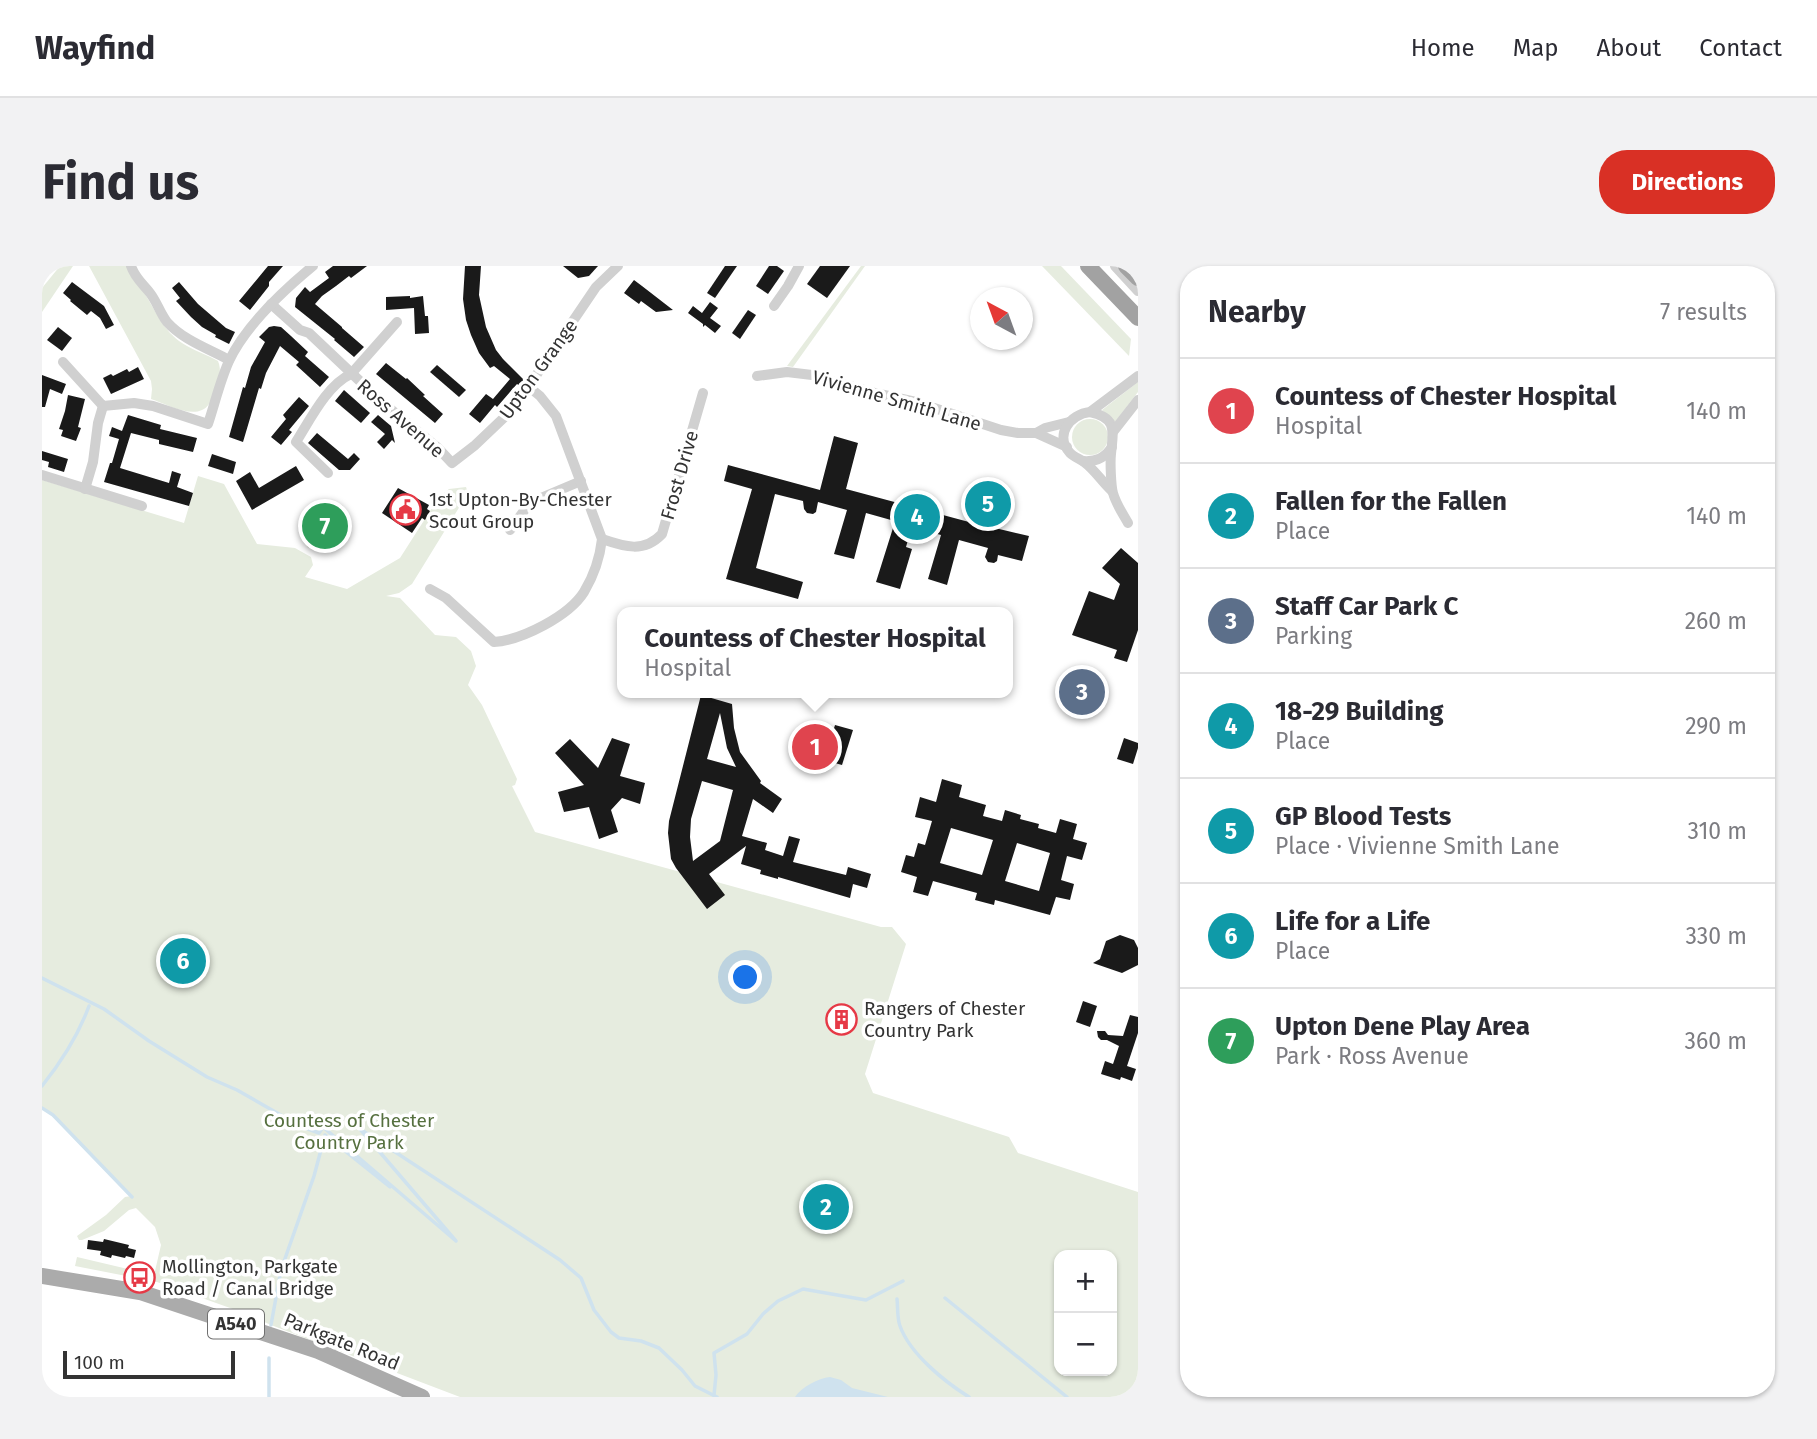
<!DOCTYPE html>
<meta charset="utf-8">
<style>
body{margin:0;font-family:"Fira Sans",sans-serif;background:#f2f2f3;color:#2b2b33}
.controls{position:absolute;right:21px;bottom:21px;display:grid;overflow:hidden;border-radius:14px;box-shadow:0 2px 5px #0004}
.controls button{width:63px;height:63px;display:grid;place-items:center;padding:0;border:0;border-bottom:2px solid #e1e1e2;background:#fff;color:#2b2b33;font:35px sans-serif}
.compass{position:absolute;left:928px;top:21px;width:63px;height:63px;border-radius:50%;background:#fff;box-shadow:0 2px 5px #0004;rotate:319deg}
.scale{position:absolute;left:21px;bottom:18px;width:172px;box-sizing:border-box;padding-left:7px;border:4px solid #333;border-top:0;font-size:19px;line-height:24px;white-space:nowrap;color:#333;-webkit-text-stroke:5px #fff;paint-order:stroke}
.you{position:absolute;left:704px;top:712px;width:24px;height:24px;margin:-18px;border:5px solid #fff;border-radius:50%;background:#1a73e8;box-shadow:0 0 0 10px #1a73e833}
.badge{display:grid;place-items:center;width:46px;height:46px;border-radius:50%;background:#d93025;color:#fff;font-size:23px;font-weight:700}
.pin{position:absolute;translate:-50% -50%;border:4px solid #fff;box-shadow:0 2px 7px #0006}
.popup{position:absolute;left:575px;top:341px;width:396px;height:91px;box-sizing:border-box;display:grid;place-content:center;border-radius:14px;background:#fff;filter:drop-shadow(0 2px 5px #0005);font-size:23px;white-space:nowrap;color:#7c7c81}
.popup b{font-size:26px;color:#2b2b33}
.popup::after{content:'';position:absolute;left:50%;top:100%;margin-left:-14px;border:14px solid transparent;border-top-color:#fff}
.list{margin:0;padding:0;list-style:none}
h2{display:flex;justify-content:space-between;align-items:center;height:91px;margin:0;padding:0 28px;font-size:30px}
h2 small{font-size:23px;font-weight:400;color:#7c7c81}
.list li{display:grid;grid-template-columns:46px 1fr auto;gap:21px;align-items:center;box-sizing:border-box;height:105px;padding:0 28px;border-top:2px solid #e1e1e2}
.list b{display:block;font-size:26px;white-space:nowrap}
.list p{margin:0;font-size:23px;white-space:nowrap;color:#7c7c81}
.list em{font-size:23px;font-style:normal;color:#7c7c81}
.map{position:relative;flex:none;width:1096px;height:1131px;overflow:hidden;border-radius:28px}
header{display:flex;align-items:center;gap:42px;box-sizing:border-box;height:98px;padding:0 35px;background:#fff;border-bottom:2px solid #e1e1e2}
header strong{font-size:33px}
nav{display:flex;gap:38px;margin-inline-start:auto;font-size:24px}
.intro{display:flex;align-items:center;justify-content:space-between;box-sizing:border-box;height:168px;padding:0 42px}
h1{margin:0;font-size:49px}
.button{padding:18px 32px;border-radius:28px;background:#d93025;color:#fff;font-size:24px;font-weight:700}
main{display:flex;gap:42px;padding:0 42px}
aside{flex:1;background:#fff;border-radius:28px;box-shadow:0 2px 5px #0004}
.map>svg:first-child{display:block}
</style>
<header>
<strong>Wayfind</strong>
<nav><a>Home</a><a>Map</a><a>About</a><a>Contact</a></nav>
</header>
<div class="intro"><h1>Find us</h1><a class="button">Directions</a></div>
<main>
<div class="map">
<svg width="1096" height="1131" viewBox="0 0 1096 1131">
<rect width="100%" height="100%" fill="#fff"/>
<g fill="#e6ecdf" fill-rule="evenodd">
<polygon points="18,0 31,0 0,46 0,22"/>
<path d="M 47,0 L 85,0 C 88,12 97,18 103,28 C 116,49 122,67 145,80 C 155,86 166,89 176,95 C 180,105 177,112 173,122 C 172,128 170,134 167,138 C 155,156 125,138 109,133 L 110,123 L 109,115 Z"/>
<polygon points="819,0 823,0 751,101 745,100"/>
<polygon points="1000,0 1019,0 1089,73 1087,90"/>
<polygon points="1096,116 1096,126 1073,156 1060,144"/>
<circle cx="1048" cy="171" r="18"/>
<path d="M 156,210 L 182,218 L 215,278 L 253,282 L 269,291 L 271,299 L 263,311 L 305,323 L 358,292 L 397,231 L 407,223 L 424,221 L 426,227 L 370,318 L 357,327 L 344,330 L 358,332 L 393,369 L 414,371 L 429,385 L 434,400 L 426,419 L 440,439 L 475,513 L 473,519 L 470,520 L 493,566 L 839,661 L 850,661 L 864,678 L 823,808 L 831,827 L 967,871 L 976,887 L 1096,926 L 1096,1131 L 418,1131 L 229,1059 L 205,1048 L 115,1016 L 33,1000 L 35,991 L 107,1008 L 113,1005 L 119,979 L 113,961 L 94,942 L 87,944 L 62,965 L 40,974 L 37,974 L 35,970 L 64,949 L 83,931 L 89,930 L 11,849 L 0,842 L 0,214 L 142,257 ZM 1017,989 L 1070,989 L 1070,1105 L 1017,1105 Z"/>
<polygon points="300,239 310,260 266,282 256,261"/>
</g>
<path fill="#cfe2ee" d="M 788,1111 L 799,1114 L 810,1122 L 846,1131 L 753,1131 C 760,1121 776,1112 788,1111 Z"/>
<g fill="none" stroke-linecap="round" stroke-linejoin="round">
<g stroke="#cfe2ee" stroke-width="3.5">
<polyline points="0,712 62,743 107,775 165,811 195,824 258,860 277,867 281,861 414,975 318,863 518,994 539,1012 552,1044 569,1066 577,1072 599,1075 617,1082 640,1104 653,1120 675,1131"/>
<path d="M 0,820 C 20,795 36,770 47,740"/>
<polyline points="0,842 11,849 90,931"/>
<polyline points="903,1032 1025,1131"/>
<path d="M 855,1033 C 856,1042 855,1052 858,1060 C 868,1088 903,1116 927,1131"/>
<polyline points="229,1059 239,1004 272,910 283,869 348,921"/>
<polyline points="227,1092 227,1131"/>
<polyline points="672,1129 674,1109 672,1087 705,1068 721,1048 736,1035 761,1023 824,1034 861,1015"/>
</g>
</g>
<g fill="#1a1a1a" fill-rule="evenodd">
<polygon points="226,0 241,0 227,16 227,20 208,44 197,35"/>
<polygon points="291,0 325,0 309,12 307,10 294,20 280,30 273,38 300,61 300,62 322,81 312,91 292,74 293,73 253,41 254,32 263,21 268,26 287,12 283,6"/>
<polygon points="423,0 439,0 437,29 444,61 454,84 461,93 482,114 478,120 475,118 455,141 453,139 438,157 427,148 444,128 451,133 468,113 452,100 448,102 437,87 429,69 424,54 421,33"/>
<polygon points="521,0 556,0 547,10 536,12"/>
<polygon points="683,0 695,0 673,32 665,27"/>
<polygon points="727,0 735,0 742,5 726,28 714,20"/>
<polygon points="778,0 808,0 785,32 765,18"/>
<polygon points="592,14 600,20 631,44 614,46 599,35 597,38 582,27"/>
<polygon points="30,16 62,40 72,59 64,63 58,52 49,45 45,49 28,35 29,34 21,27"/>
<polygon points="137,16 156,38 184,62 193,66 187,78 173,71 174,69 160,61 149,51 134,35 138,32 130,22"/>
<polygon points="368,30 368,32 381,30 383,50 386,50 387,67 373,68 372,42 344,44 344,31"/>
<polygon points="668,36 676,42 668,52 679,60 673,67 663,59 661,61 661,58 646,47 651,40 660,47"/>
<polygon points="706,44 714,49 698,73 690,67"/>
<polygon points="232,60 239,61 249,70 266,86 263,90 287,111 278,121 254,99 257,96 238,80 224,107 219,123 217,122 201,176 187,171 201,121 203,122 209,101 223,76 217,71 227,61"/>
<polygon points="16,61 30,72 20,85 5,74"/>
<polygon points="344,97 364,113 365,112 383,129 381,130 401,148 393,157 334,108"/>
<polygon points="395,99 424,124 417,131 388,106"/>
<polygon points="96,101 102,113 69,128 61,112 69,108 71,110 85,103 87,106"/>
<polygon points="0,109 24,118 20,128 8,123 3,141 0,141"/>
<polygon points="302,124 328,147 319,157 293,135"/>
<polygon points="26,129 43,133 36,161 39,162 34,175 19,170 21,164 17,163 23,145"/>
<polygon points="257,131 267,140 247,164 250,166 239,179 229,171 244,153 241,149"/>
<polygon points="86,149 119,159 118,163 155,172 151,186 117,178 117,174 89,167 78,202 127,217 130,205 139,208 135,221 151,227 147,240 62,216 68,197 70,197 77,173 67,170 70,161 80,165"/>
<polygon points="336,149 349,160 353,177 350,174 342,183 335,176 343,168 329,156"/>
<polygon points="275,167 306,193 312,187 318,193 308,204 297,204 266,177"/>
<polygon points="792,170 816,177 804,223 927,256 938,216 964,224 953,262 987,270 980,295 956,289 955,295 952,297 946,296 943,291 946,282 917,274 905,319 886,313 899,269 877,263 868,267 864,281 870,283 858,323 834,316 851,262 849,254 824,247 812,293 792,288 805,244 776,236 774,246 771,248 765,247 762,243 761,235 733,228 714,302 761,316 756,333 684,313 710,223 682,215 686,199 778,224"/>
<polygon points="0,185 26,193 22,206 6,201 7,196 0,194"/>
<polygon points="170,188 194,196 191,208 166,200"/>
<polygon points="254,200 262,214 210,244 194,215 208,206 217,222"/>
<polygon points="356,222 387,239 385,243 388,245 383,254 380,252 370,267 340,247"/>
<polygon points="1079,282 1096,297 1096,364 1085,396 1072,392 1075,384 1030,369 1047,325 1072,334 1078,318 1060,302"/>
<path d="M 659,429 L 690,438 L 692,462 L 698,486 L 719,515 L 718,517 L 740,533 L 731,547 L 711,533 L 700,570 L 725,577 L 723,584 L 741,590 L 747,570 L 758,573 L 751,596 L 804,609 L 806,601 L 829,608 L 825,622 L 811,618 L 808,632 L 736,611 L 736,613 L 718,608 L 719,604 L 699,598 L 704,580 L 667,608 L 683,629 L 665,643 L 634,602 L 629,593 L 626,567 L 627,555 ZM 678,447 L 685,482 L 694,501 L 665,493 ZM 660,515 L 691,524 L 678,575 L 651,595 L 648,571 L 649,553 Z"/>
<polygon points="793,459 811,464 800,499 782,494"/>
<polygon points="570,472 588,478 578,510 603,517 598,538 580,532 569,544 576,566 557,573 547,541 522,546 516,526 542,519 513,487 528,473 556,502"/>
<polygon points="1082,472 1096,477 1096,482 1091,498 1075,493"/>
<path d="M 900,513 L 920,519 L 917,531 L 944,539 L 941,550 L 960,555 L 963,544 L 979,549 L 978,553 L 997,558 L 996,562 L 1014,567 L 1018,553 L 1035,558 L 1031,573 L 1045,577 L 1040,594 L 1025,590 L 1019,614 L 1032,618 L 1028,634 L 1014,631 L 1008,649 L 953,634 L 952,639 L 933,634 L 935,627 L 891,615 L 886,630 L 871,626 L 875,611 L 859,606 L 864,589 L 872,591 L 876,577 L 883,579 L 890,555 L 873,551 L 878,531 L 894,536 ZM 909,562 L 951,574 L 940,609 L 898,597 ZM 975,577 L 1008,587 L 997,625 L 963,615 Z"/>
<polygon points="1078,669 1092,674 1096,682 1096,699 1080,707 1051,697 1058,693 1064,675"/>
<polygon points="1041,735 1055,740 1048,761 1034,756"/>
<polygon points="1088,749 1096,751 1096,767 1085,800 1094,803 1090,815 1079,811 1078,814 1059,808 1063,795 1071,798 1077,780 1065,774 1059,774 1056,771 1055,765 1063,765 1066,769 1081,770"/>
<polygon points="62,973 87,979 86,982 94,984 92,992 84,990 83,992 70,989 69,992 58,989 59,985 45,983 46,974 61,976"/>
</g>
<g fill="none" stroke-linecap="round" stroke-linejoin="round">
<g stroke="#d0d0d0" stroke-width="10">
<path d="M 89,0 C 93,12 101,18 108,27 C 115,36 118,47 125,56 C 141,74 167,83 187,94"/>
<polyline points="1073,0 1096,25"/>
<polyline points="229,38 258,64 267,67 340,136 395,181 410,197 432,180 472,142 554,21 576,0"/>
<polyline points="732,40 746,20 757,0"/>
<path d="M 21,96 L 61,140 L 92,137 L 111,140 L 166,158 C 173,137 178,115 187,95 C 203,61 242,24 271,0"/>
<polyline points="715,110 745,106 770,109 833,127 874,136 959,164 976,167 994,167"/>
<path d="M 1048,146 C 1076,152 1071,166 1069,188 C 1068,196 1069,220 1071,227 C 1074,238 1081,248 1086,257"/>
<polyline points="1071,166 1096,134"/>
<polyline points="1025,181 994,167 1003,162 1027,156"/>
<path d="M 1041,195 C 1054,196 1063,192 1070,181"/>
<path d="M 286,207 L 254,176 C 268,154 285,119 309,108 L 355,56"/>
<polyline points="0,209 100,240"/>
<polyline points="43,223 51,196 56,157 61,140"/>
<path d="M 1070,225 C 1060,216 1053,204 1042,196 C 1038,193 1032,191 1028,187 C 1012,169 1028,148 1048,146 L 1096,110"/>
<polyline points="468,264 484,242 494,234 539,215"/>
<path d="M 560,273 C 583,281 602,287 620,268 L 661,127"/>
<path d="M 388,323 L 404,332 L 452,376 C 480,374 527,350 542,326 C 551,311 558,291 560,273 L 514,150 L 498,130 L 487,121"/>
</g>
<polyline stroke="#ababab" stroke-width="16" points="0,1010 98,1026 276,1085 380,1131"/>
<g stroke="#a2a2a2" stroke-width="16">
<polyline points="1046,0 1096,52"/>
<polyline points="1084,0 1096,12"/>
</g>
</g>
<defs>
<symbol id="civic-ring" viewBox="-11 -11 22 22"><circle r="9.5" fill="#fff" stroke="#e63946" stroke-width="1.5"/><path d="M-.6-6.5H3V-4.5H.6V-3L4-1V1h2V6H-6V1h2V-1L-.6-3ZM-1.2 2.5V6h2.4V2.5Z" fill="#e63946"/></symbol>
<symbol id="building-ring" viewBox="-11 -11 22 22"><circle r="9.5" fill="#fff" stroke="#e63946" stroke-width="1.5"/><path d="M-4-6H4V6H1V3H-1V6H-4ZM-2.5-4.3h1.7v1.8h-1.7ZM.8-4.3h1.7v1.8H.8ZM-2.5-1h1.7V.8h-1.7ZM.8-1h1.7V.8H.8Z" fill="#e63946"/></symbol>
<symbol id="bus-ring" viewBox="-11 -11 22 22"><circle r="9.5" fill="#fff" stroke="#e63946" stroke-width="1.5"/><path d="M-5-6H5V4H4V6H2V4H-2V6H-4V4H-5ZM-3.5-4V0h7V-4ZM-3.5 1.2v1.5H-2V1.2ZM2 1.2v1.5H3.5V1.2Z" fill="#e63946"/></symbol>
</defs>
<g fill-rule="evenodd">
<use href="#civic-ring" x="346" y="226" width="35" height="35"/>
<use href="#building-ring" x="782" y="736" width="35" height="35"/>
<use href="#bus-ring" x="80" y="994" width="35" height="35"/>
</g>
<g text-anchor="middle" stroke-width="7" stroke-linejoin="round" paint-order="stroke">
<rect fill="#fff" stroke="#707070" stroke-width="2" x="166" y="1043.5" width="56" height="29" rx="5"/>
<g font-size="18" font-weight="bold" fill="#333">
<text x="194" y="1064">A540</text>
</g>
<g font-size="19" fill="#333" stroke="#fff">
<text transform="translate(496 103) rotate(-54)" y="7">Upton Grange</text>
<text transform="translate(855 134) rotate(16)" y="7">Vivienne Smith Lane</text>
<text transform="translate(359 152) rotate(41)" y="7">Ross Avenue</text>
<text transform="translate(637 209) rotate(-74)" y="7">Frost Drive</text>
<text transform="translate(300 1075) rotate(22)" y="7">Parkgate Road</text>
</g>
<g font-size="19" fill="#333" stroke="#fff" text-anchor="start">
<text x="387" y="240">1st Upton-By-Chester<tspan x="387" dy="22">Scout Group</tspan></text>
<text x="822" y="749">Rangers of Chester<tspan x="822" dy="22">Country Park</tspan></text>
<text x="120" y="1007">Mollington, Parkgate<tspan x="120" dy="22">Road / Canal Bridge</tspan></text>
</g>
<g font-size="19" fill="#56703f" stroke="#fff">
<text x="307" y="861">Countess of Chester<tspan x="307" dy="22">Country Park</tspan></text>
</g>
</g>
</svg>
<div class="controls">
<button>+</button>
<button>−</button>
</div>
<svg class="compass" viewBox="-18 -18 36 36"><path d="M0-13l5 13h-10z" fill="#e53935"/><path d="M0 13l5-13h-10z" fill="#7c7c81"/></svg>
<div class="scale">100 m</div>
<div class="you"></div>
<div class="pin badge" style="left:773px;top:481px;background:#e0444e">1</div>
<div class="popup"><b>Countess of Chester Hospital</b>Hospital</div>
<div class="pin badge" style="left:784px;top:941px;background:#0f9aa8">2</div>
<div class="pin badge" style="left:1040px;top:426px;background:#5c6f8a">3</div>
<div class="pin badge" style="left:875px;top:251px;background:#0f9aa8">4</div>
<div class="pin badge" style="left:946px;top:238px;background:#0f9aa8">5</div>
<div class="pin badge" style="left:141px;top:695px;background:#0f9aa8">6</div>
<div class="pin badge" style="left:283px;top:260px;background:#2e9e5b">7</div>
</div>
<aside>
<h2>Nearby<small>7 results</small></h2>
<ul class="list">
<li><span class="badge" style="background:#e0444e">1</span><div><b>Countess of Chester Hospital</b><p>Hospital</p></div><em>140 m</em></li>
<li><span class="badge" style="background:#0f9aa8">2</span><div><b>Fallen for the Fallen</b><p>Place</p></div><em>140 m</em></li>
<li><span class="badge" style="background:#5c6f8a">3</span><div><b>Staff Car Park C</b><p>Parking</p></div><em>260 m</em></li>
<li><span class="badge" style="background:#0f9aa8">4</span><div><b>18-29 Building</b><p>Place</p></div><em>290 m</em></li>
<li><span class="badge" style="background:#0f9aa8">5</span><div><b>GP Blood Tests</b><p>Place · Vivienne Smith Lane</p></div><em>310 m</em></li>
<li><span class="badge" style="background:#0f9aa8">6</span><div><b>Life for a Life</b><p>Place</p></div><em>330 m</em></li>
<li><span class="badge" style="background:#2e9e5b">7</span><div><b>Upton Dene Play Area</b><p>Park · Ross Avenue</p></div><em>360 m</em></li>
</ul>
</aside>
</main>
